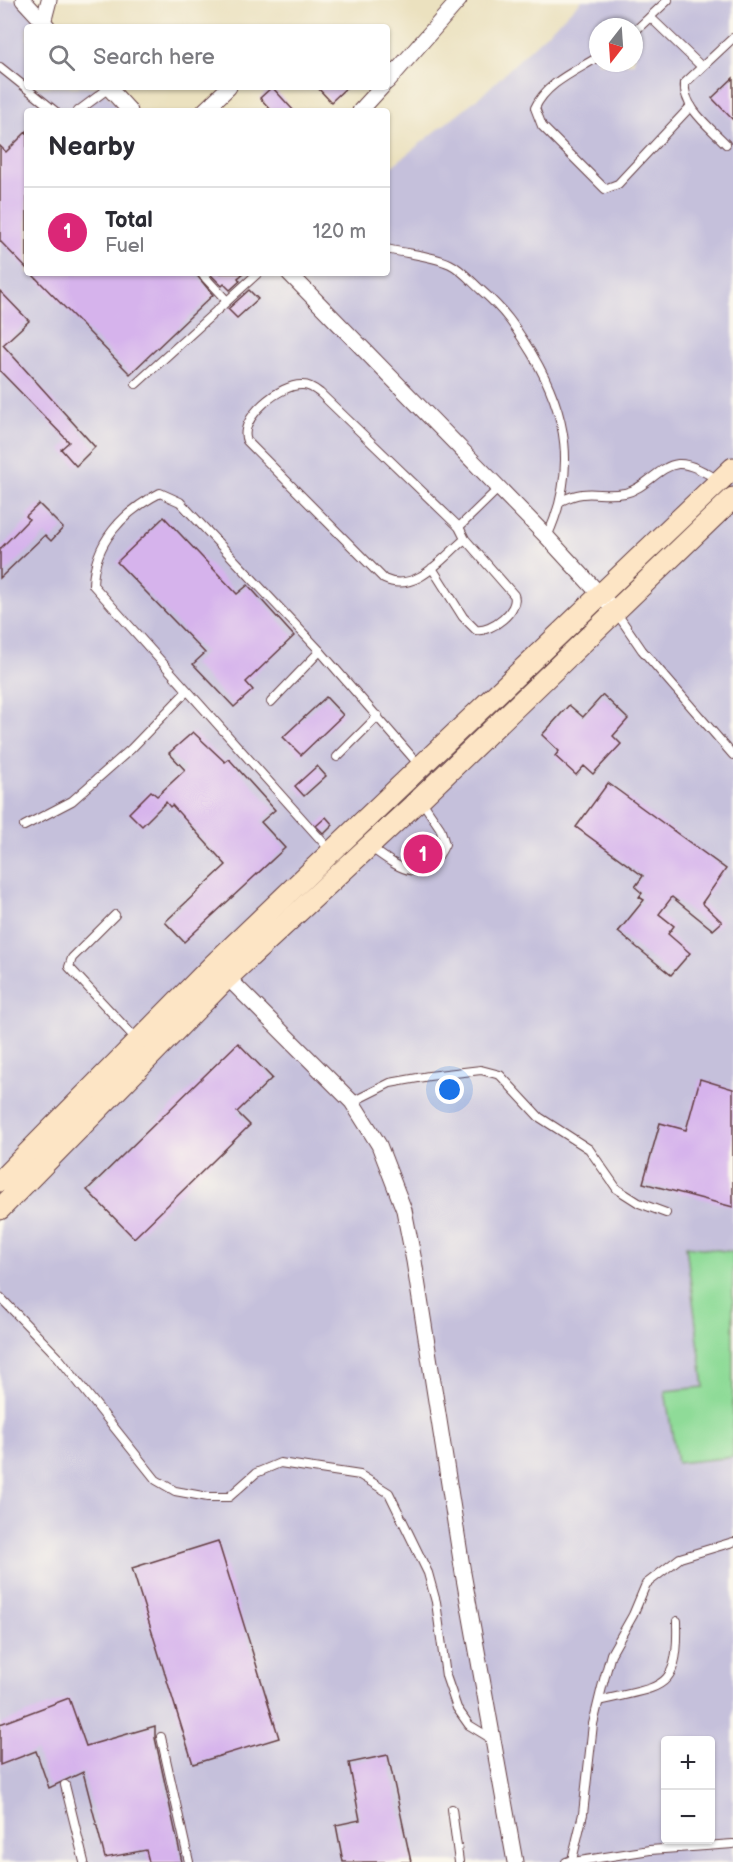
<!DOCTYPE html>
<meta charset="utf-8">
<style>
body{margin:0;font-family:"Balsamiq Sans",sans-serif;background:#f7f7f7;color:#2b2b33}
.controls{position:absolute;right:18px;bottom:18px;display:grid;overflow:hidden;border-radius:6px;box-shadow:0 2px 4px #0004}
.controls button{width:54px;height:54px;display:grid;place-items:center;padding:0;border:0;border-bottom:2px solid #e1e1e2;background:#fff;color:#2b2b33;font:30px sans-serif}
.compass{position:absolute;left:589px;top:18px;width:54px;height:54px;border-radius:50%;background:#fff;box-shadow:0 2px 4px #0004;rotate:197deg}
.you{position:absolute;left:450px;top:1090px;width:21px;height:21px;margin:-15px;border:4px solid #fff;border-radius:50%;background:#1a73e8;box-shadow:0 0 0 9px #1a73e833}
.badge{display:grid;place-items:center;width:39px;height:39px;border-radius:50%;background:#db2777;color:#fff;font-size:20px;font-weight:700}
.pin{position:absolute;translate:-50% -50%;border:3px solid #fff;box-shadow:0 2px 6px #0006}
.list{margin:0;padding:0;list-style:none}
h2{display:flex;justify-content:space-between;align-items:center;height:78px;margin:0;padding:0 24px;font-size:26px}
h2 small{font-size:20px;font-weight:400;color:#7c7c81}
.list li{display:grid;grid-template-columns:39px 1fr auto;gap:18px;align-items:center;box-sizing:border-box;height:90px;padding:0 24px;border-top:2px solid #e1e1e2}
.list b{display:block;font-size:22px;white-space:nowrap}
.list p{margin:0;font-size:20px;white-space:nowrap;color:#7c7c81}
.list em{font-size:20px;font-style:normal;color:#7c7c81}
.icon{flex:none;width:33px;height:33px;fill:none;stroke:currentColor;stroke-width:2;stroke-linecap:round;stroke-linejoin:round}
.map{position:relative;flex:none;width:733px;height:1862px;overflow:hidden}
.search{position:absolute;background:#fff;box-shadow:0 2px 4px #0004;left:24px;top:24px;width:366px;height:66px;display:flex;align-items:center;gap:15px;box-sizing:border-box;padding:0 21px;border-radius:6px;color:#7c7c81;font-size:22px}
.panel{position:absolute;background:#fff;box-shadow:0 2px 4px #0004;left:24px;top:108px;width:366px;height:168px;border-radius:6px}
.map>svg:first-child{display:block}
</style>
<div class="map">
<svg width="733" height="1862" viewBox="0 0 733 1862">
<rect width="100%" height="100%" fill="#fbf7ec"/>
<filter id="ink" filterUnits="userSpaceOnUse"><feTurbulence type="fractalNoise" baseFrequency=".0167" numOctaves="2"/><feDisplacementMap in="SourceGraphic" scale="12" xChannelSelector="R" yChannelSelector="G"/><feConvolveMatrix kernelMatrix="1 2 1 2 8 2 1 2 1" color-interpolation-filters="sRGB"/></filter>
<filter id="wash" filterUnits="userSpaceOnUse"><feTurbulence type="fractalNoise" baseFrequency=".008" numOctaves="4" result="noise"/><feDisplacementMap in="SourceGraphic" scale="24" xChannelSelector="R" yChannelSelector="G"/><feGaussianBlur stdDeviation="1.35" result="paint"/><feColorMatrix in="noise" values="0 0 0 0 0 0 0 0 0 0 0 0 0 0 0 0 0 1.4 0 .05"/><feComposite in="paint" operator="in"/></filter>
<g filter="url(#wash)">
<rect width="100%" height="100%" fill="#ebe1bf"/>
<path fill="#c5c0db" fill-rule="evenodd" d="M 0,0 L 17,0 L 43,27 L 27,27 L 27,87 L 100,87 L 123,111 L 27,111 L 27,273 L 276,273 L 284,281 L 291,273 L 387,273 L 387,170 L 484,93 L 582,0 L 733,0 L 733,1252 L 686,1246 L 704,1388 L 665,1391 L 677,1463 L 733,1457 L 733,1862 L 0,1862 ZM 598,27 L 634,27 L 634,63 L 598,63 ZM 666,1740 L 710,1740 L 710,1840 L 666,1840 Z"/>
<polygon fill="#8fdb98" stroke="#6c7d62" stroke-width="1.5" points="686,1246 733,1252 733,1457 677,1463 665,1391 704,1387"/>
<g id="blocks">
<g fill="#d6b3ec">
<polygon points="733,78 733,120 712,98"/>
<polygon points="272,87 294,111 272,111 260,98"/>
<polygon points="317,87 347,87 331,102"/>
<polygon points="27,131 27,269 0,241 0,146 6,152"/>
<polygon points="31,273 195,273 213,295 130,374"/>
<polygon points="209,273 244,273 238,278 240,281 230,290 224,284 222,286"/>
<polygon points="249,290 258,299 237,318 228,309"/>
<polygon points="0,291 29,321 3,345 95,447 76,466 61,449 69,442 0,371"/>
<polygon points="39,504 63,528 51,541 45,535 0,578 0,549 29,519 26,516"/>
<polygon points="164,517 237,594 248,585 294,636 246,682 253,690 234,707 193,664 205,653 117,562"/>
<polygon points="603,695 628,719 613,736 621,744 593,774 584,766 576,775 555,756 559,751 542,735 569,705 583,717"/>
<polygon points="326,697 343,715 301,755 283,737"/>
<polygon points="193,732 225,762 229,759 275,810 261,822 285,848 184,942 165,922 226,865 172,805 170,807 166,802 142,826 129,813 151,791 157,796 185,770 169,753"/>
<polygon points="317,766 326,776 304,796 295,786"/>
<polygon points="608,783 726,869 702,903 722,922 713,930 672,897 659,914 674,926 668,934 690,953 671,975 618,932 644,900 639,897 642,893 635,887 643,876 576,827"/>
<polygon points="326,817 333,825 324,834 316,826"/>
<polygon points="238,1043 272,1078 237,1112 250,1125 134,1238 87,1190"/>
<polygon points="700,1079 733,1089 733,1207 643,1183 660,1123 686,1130"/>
<polygon points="218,1541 279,1738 193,1764 132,1568"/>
<polygon points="69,1698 86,1746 155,1726 155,1738 182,1862 149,1862 146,1850 105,1858 83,1772 49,1788 36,1751 0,1765 0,1724"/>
<polygon points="388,1755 411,1862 343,1862 336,1825 360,1820 349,1763"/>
</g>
</g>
</g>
<g filter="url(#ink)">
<use href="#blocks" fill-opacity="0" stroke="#623c41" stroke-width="1.5"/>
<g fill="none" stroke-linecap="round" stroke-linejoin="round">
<defs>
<g id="service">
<polyline points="650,17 701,66"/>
<polyline points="634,32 668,0"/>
<path d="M 598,57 C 576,71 546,83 535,108 L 542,126 L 605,189 L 618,184 L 691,106"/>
<polyline points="0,67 55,111"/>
<polyline points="78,111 109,88"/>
<path d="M 726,144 C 711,128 682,107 685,83 L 733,38"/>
<path d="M 387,249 C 407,254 431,255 450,264 C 461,269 472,282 481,290 C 507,313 514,325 532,354 C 568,415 577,471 547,537"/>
<polyline points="201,273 227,301"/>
<polyline points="136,384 258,273"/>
<path d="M 561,501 C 589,487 598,498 625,493 C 645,489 659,466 678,464 C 689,463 708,473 717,480"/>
<polyline points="459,527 498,489"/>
<path d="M 432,568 L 463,617 L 476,630 C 491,633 520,610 514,595 L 465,539 L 459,527 L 320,393 C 315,389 309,385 303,385 C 281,383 237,419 247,441 L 384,579 C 416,594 442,558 465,539"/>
<polyline points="616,612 642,650 733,755"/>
<polyline points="271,702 320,651"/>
<polyline points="337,757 378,716"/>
<polyline points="24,826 72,801 131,749 187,691"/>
<path d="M 370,847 C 399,868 424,889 445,844 L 440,828 L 421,800"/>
<path d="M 330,850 L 93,585 C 94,542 123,512 160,493 L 180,502 L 320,651 L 420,766"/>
<polyline points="115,915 72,958 69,967 137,1040"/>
<polyline points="352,1102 390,1083 429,1076 481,1070 500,1075 539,1117 589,1149 617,1189 639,1203 666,1213"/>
<polyline points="0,1297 58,1357 156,1480 175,1491 208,1497 229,1497 256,1473 280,1463 360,1475 389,1493 428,1573 436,1602 446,1676 457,1708 469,1725 492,1739"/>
<path d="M 599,1701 C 661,1685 679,1694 677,1621"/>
<polyline points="161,1737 189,1862"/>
<polyline points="65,1785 84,1862"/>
<polyline points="452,1809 459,1862"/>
<polyline points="566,1862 572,1860 583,1814 593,1724 602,1687 611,1654 633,1615 646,1584 680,1558 733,1542"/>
<polyline points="573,1862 650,1850 733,1844"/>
</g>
<g id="minor">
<polyline points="23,0 48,27"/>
<polyline points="43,23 49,0"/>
<polyline points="387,82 459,0"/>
<polyline points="108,87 130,111"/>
<polyline points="204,111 229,87"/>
<polyline points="360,111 382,87"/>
<polyline points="289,273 547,537 615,611"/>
<polyline points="220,970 352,1102 379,1145 404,1210 414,1261 463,1573 515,1862"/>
</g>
<g id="secondary">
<polyline points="0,1181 214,964 733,468"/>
<polyline points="0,1209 227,978 420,799 733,498"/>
</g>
</defs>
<use href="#service" stroke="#623c41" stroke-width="10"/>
<use href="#minor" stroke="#623c41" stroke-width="17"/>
<use href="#secondary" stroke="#623c41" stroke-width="23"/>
<use href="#service" stroke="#fff" stroke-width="8"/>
<use href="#minor" stroke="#fff" stroke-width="15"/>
<use href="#secondary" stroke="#fde5c5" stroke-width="21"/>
</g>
</g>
</svg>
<div class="controls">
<button>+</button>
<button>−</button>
</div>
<svg class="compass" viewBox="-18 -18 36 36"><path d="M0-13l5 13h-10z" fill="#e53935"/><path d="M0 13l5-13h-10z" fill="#7c7c81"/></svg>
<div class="you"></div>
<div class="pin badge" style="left:423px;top:854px">1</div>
<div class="search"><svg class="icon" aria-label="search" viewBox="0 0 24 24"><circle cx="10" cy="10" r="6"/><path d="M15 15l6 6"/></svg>Search here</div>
<section class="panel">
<h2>Nearby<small></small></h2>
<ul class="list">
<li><span class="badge">1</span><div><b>Total</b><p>Fuel</p></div><em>120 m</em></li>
</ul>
</section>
</div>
